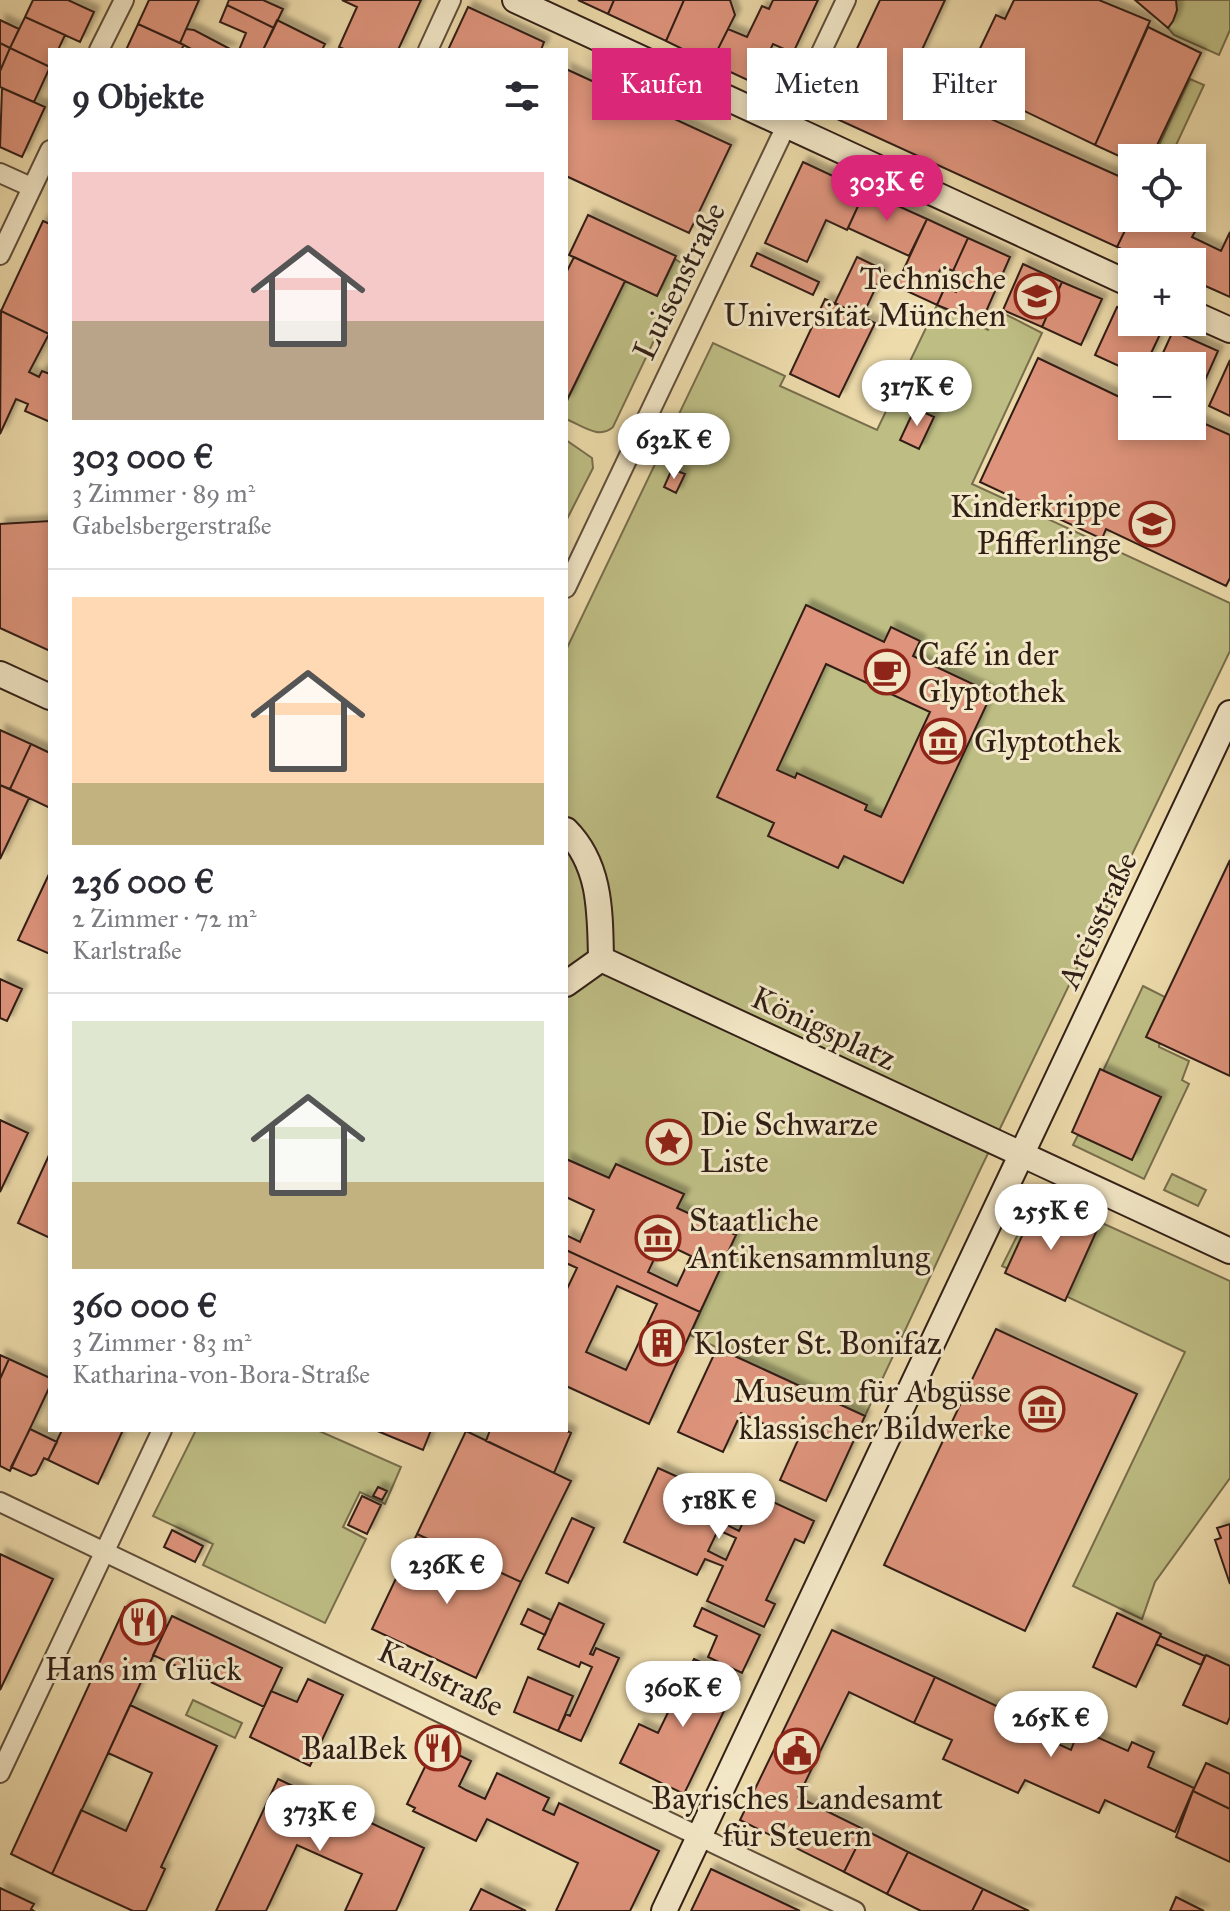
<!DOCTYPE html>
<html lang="de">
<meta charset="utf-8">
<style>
:root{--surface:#fff;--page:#f2f2f3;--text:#2b2b33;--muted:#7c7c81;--line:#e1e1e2;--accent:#db2777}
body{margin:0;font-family:"IM FELL Great Primer",serif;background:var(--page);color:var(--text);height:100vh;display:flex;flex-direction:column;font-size:30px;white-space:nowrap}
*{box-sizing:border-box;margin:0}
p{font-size:26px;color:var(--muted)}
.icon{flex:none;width:44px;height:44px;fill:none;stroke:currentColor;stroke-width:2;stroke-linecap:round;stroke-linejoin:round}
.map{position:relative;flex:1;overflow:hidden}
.panel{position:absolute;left:48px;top:48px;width:520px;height:1384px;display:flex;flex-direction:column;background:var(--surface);border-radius:0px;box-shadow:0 4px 12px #0003}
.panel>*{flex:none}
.guide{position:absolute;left:592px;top:48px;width:518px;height:72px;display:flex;gap:16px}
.tools{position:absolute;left:1118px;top:144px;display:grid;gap:16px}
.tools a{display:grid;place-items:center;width:88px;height:88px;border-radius:0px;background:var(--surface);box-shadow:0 4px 12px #0003;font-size:40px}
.price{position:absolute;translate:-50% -68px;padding:0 18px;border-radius:28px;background:#fff;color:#222;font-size:26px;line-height:52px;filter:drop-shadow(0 2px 4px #0008)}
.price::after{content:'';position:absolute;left:50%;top:48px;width:24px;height:18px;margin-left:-12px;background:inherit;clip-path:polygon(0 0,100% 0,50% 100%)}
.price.current{background:var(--accent);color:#fff}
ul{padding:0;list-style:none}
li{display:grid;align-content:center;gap:16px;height:424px;padding:0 24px}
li+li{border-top:2px solid var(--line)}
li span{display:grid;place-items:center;height:248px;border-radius:0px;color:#555}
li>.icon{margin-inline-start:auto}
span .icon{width:144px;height:144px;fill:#fffc;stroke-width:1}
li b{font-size:34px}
h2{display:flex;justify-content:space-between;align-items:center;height:96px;padding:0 24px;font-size:34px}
.chip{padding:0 28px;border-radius:0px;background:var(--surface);box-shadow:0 4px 12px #0003;font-size:28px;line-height:72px}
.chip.current{background:var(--accent);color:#fff}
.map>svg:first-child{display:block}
.green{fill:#bebe84;stroke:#786e4d;stroke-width:2}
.building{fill:#de947c;stroke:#311f16;stroke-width:2;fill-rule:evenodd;filter:url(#shadow)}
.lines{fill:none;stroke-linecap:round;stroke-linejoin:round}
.street-casing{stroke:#604e3b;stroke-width:22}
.secondary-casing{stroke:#311f16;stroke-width:28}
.street{stroke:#f3e8c8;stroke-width:18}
.secondary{stroke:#f3e8c8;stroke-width:24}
.labels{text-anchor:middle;stroke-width:6;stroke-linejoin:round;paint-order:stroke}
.poi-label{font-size:32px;fill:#311f16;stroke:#f3e8c8;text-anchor:start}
.street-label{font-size:32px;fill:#311f16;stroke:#f3e8c8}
</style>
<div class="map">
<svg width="1230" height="1911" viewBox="0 0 1230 1911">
<defs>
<filter id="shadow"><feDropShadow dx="5.5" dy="-5.5" stdDeviation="2" flood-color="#0004"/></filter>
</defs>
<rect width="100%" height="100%" fill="#eddbab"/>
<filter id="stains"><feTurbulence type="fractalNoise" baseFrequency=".0025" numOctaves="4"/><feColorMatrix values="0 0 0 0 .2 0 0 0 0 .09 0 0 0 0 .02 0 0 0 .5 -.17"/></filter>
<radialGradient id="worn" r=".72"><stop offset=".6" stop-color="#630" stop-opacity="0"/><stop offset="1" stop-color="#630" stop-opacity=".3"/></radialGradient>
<!-- green -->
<path class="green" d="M1176,0H1230V30L1219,55L1174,35L1168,28L1176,11Z
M1190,79L1204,85L1170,158H1153Z
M675,259L686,266V273L613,427C599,440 581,425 566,419V403L625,281L657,296Z
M937,305L988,330L997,310L1042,333L972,484L1230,603V651L980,1170L865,1416L690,1335L735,1235L677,1208L683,1194L616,1164L609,1178L566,1159V650L713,343L785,376L780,386L877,430Z
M566,440L592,458L593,468L566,521Z
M1143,986L1165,997L1159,1047L1189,1061L1182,1080L1189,1084L1144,1179L1073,1145L1078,1135L1131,1159L1103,1071Z
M1172,1174L1206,1190L1198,1206L1164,1190Z
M1038,1194L1230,1281V1478L1155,1582L1142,1619L1073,1586L1185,1352L1002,1266Z
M196,1430H317L401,1467L385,1504L360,1492L343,1527L366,1539L325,1623L203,1565L213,1544L153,1516Z
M193,1700L242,1723L235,1738L186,1715Z"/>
<!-- building -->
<path class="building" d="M33,0H68L94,12L80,42L25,17Z
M149,0H199L180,43L138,24Z
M229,0H263L283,9L274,28L227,5Z
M342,0H421L398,50H346L339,47L357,7Z
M578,0H614L608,14Z
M614,0H684L666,41L608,14Z
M684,0H730L735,15L711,63L666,41Z
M773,0H818L793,53L773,44L754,83L711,63L728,29L747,37L762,6L769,9Z
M880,0H945L913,69L918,74L917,86L1132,182V216L1117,247L826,114Z
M1014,0H1099L1150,21L1095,145L964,82L996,15L1005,19Z
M1135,0H1176L1177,10L1173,21L1168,28Z
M227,5L274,28L263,50H239L246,33L220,22Z
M468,7L544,42L541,50H448Z
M25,17L65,35L58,50H50V67L10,48Z
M0,20L19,29L10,48L0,43Z
M277,20L325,44L322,50H263Z
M138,24L184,45L181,50H126Z
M1148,27L1201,53L1151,158H1132V162L1095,145Z
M186,29L194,30L232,50H193L180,43Z
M0,43L10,48L1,69L0,68Z
M10,48L50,67L34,102L0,87V71Z
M566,69L731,145L689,233L566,176Z
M2,88L45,107L22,157L0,147Z
M803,162L865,191L847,230L826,220L807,262L765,243Z
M865,191L927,219L909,256L848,228Z
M588,215L676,256L657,296L569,255Z
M1132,216L1154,218L1170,225L1175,218L1197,228L1192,237L1221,251L1230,232V297L1192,280V262H1151L1117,247Z
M927,219L968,238L953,271L942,266L934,282L945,287L937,305L896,286Z
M43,221L50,224L49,334L1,311Z
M968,238L1010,257L981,323L937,305L945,287L956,292L963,275L953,271Z
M757,253L819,282L813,295L751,266Z
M574,257L625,281L566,402V273Z
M857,257L884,270L862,317L835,303Z
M1023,264L1062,282L1042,327L1003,310Z
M1062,282L1102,299L1081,345L1042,327Z
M825,299L875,323L839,397L790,374Z
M1117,307L1132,314V322H1149L1163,328L1145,366H1132V372L1095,355Z
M1,311L49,334L29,372L39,377L42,371L50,374V422L25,411L28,404L16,399L0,434Z
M1173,331L1218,351L1194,405L1192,404V366H1157Z
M1038,358L1132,403V426H1192V418L1230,435V578L1226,586L1106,529L1102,539L980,482Z
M1230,360V416L1209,406Z
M915,408L934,417L919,449L900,440Z
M672,469L685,474L676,493L664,487Z
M50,521V651L0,628V524Z
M806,605L884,642L891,627L920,641L913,656L992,693L903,883L844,856L838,868L768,836L774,823L717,797ZM826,664L930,712L881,817L865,810L867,805L797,773L795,778L777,770Z
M0,730L31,744L10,789L0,785Z
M31,744L50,753V808L10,789Z
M0,785L29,798L0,859Z
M1230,860V1076L1146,1037Z
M50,872V954L18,940Z
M0,979L22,989L7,1021L0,1018Z
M1100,1069L1161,1097L1132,1160L1072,1132Z
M0,1120L28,1133L0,1192Z
M50,1153V1238L18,1223Z
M566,1159L609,1178L616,1164L684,1194L677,1208L736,1235L700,1312L566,1250V1235L580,1242L594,1210L566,1197ZM662,1242L691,1256L677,1286L648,1272Z
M1037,1203L1097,1230L1065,1301L1005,1273Z
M566,1250L700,1312L649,1424L566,1386V1291L577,1268L566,1263ZM617,1286L657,1304L626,1370L586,1352Z
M996,1329L1137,1394L1025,1631L884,1565Z
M717,1348L865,1416L826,1501L780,1480L798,1440L741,1413L723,1452L678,1432Z
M0,1355L9,1359L0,1379Z
M9,1359L50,1378V1386L10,1471L0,1466V1379Z
M30,1429L57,1442L48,1460L44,1458L36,1474L31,1476L11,1467Z
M62,1430H123L98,1484L48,1460Z
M375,1430H431L423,1450Z
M490,1430H565L571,1433L554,1473L486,1441Z
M466,1431L571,1481L521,1582L417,1534Z
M658,1468L731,1501L721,1522L739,1531L756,1494L814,1521L804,1543L795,1539L766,1600L775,1604L764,1627L707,1601L723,1566L705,1559L697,1575L624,1542ZM718,1530L736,1538L726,1560L708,1551Z
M378,1487L387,1491L382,1500L373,1496Z
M362,1496L381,1505L367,1534L348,1525Z
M572,1518L594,1528L568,1583L546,1573Z
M1230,1524V1584L1215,1540L1221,1538L1217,1528Z
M172,1530L203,1546L195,1562L164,1547Z
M417,1534L521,1582L476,1678L372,1629Z
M0,1554L53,1579L0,1690Z
M559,1603L604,1624L590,1654L593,1655L596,1648L619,1658L581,1741L558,1731L566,1714L570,1716L592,1667L581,1662L579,1667L538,1649Z
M125,1607L167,1626L52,1874L11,1854Z
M702,1608L760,1635L742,1673L708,1657L717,1636L694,1626Z
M528,1609L551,1620L545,1635L521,1624Z
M1117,1613L1161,1634L1136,1687L1093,1667Z
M172,1616L282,1668L264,1707L153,1655Z
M832,1630L935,1677L914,1723L849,1692L798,1797L865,1830L844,1872L740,1820Z
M1160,1636L1205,1656L1201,1665L1156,1644Z
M1206,1655L1230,1666V1717L1227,1724L1183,1705Z
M694,1659L739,1680L684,1794L620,1763L639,1724L658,1733Z
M528,1677L573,1696L558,1731L514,1712Z
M935,1677L1005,1710L1001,1718L1071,1750L1079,1729L1128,1751L1132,1742L1154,1752L1148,1767L1194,1788L1175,1832L1105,1800L1099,1813L1025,1780L1018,1793L943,1759L952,1740L914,1723Z
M308,1679L343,1695L310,1766L250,1737L271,1691L297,1702Z
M130,1705L217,1746L161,1867L165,1869L146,1911H133L52,1874L81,1810L126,1831L152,1773L108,1753Z
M436,1744L471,1761L459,1786L466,1790L485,1799L497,1773L549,1798L543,1810L554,1815L559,1803L659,1851L630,1911H556L578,1863L487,1819L476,1841L413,1811L415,1808L407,1804Z
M1206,1763L1230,1774V1809L1193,1791Z
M278,1779L424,1848L396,1911H345L362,1874L297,1845L266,1911H216Z
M1193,1791L1230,1809V1862L1176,1837Z
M865,1830L908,1852L887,1894L844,1872Z
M908,1852L983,1889L972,1911H921L887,1894Z
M711,1869L800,1911H691Z
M0,1888L34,1904L31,1909L34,1911H0Z
M481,1889L526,1911H470Z
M983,1889L1029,1911H972Z
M1176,1897L1204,1911H1170Z"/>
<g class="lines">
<!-- street casing -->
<g class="street-casing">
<path id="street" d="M99,50L124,0
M428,50L451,0
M0,173L31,187
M0,255L50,150
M566,588L846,0
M0,1502L855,1911
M0,1773L162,1430"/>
</g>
<!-- secondary casing -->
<g class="secondary-casing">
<path id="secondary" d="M515,0L1132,285
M1192,313L1230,330
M0,674L50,697
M566,830C601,865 600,912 601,959
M601,959L1230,1251
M566,984L601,959
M664,1911L1230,713"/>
</g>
<!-- street -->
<use href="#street" class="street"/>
<!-- secondary -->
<use href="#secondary" class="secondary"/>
</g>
<!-- icons -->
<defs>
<g id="university-ring" transform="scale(2.3)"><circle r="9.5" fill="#f3e8c8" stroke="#8f2418" stroke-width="1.5"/><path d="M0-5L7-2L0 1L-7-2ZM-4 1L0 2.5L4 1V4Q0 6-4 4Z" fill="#8f2418"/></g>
<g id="school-ring" transform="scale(2.3)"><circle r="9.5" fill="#f3e8c8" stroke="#8f2418" stroke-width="1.5"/><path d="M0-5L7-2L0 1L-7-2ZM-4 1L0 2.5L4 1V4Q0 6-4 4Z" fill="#8f2418"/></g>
<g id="cafe-ring" transform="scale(2.3)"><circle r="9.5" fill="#f3e8c8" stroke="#8f2418" stroke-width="1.5"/><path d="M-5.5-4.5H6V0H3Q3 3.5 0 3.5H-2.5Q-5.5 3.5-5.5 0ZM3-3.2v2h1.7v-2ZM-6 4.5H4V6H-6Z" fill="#8f2418"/></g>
<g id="museum-ring" transform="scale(2.3)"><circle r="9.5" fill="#f3e8c8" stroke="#8f2418" stroke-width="1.5"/><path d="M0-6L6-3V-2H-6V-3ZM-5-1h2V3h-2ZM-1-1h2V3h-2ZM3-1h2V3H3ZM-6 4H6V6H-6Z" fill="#8f2418"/></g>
<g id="sight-ring" transform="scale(2.3)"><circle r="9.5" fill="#f3e8c8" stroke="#8f2418" stroke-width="1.5"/><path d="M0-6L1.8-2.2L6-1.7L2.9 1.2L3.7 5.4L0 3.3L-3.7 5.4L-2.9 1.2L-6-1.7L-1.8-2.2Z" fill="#8f2418"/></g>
<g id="building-ring" transform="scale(2.3)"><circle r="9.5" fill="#f3e8c8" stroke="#8f2418" stroke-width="1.5"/><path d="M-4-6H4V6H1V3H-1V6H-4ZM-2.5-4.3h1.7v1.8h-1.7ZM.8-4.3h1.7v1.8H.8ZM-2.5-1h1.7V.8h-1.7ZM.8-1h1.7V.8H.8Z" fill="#8f2418"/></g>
<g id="restaurant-ring" transform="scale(2.3)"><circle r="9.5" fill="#f3e8c8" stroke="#8f2418" stroke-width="1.5"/><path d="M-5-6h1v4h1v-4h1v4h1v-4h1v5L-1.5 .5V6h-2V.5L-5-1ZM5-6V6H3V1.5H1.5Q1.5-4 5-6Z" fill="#8f2418"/></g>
<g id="civic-ring" transform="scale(2.3)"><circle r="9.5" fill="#f3e8c8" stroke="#8f2418" stroke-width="1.5"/><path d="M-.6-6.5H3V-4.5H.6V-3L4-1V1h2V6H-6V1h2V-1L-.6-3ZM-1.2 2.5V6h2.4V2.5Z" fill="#8f2418"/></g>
</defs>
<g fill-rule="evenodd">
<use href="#university-ring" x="1037" y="296"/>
<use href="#school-ring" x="1152" y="524"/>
<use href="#cafe-ring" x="887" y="672"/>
<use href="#museum-ring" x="943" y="741"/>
<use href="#sight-ring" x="669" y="1142"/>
<use href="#museum-ring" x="658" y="1238"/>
<use href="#building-ring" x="662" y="1343"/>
<use href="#museum-ring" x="1042" y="1409"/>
<use href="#restaurant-ring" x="143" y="1622"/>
<use href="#restaurant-ring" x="438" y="1748"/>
<use href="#civic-ring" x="797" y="1751"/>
</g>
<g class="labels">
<!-- poi labels -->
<g class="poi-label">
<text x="1006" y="289" text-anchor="end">Technische<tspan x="1006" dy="37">Universität München</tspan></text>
<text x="1121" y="517" text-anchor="end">Kinderkrippe<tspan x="1121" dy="37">Pfifferlinge</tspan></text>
<text x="918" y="665">Café in der<tspan x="918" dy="37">Glyptothek</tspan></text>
<text x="974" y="752">Glyptothek</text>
<text x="700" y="1135">Die Schwarze<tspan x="700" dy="37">Liste</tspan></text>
<text x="689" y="1231">Staatliche<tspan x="689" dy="37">Antikensammlung</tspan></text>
<text x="693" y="1354">Kloster St. Bonifaz</text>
<text x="1011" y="1402" text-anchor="end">Museum für Abgüsse<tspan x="1011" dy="37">klassischer Bildwerke</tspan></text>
<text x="143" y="1680" text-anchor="middle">Hans im Glück</text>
<text x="407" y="1759" text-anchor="end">BaalBek</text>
<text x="797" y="1809" text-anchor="middle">Bayrisches Landesamt<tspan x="797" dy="37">für Steuern</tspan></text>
</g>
<!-- street labels -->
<g class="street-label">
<text transform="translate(679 281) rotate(-64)" y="11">Luisenstraße</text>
<text transform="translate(1097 920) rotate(-65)" y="11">Arcisstraße</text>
<text transform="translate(824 1028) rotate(25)" y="11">Königsplatz</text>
<text transform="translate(441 1678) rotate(26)" y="11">Karlstraße</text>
</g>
</g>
<rect width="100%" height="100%" filter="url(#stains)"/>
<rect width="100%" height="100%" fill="url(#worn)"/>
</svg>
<div class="tools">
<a><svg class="icon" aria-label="locate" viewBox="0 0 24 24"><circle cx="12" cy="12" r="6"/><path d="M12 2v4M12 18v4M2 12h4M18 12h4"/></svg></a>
<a>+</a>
<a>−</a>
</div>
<b class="price current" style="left:887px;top:223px">303K €</b>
<b class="price" style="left:917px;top:428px">317K €</b>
<b class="price" style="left:674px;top:481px">632K €</b>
<b class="price" style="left:1051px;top:1252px">255K €</b>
<b class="price" style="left:719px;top:1541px">518K €</b>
<b class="price" style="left:447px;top:1606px">236K €</b>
<b class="price" style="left:683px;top:1729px">360K €</b>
<b class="price" style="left:1051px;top:1759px">265K €</b>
<b class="price" style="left:320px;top:1853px">373K €</b>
<div class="guide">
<a class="chip current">Kaufen</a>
<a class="chip">Mieten</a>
<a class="chip">Filter</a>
</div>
<section class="panel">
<h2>9 Objekte<svg class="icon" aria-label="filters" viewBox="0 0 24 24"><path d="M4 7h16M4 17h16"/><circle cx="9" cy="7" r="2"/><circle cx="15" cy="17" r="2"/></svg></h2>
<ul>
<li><span style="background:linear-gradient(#f6c9c9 60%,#b9a48a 0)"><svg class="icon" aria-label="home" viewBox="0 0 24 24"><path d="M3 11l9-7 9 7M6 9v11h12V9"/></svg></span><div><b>303 000 €</b><p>3 Zimmer · 89 m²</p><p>Gabelsbergerstraße</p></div></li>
<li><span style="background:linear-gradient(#ffd9b3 75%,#c2b280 0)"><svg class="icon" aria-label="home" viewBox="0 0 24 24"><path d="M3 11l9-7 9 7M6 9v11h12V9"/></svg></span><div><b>236 000 €</b><p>2 Zimmer · 72 m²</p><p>Karlstraße</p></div></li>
<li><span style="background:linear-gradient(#dfe7d0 65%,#c2b280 0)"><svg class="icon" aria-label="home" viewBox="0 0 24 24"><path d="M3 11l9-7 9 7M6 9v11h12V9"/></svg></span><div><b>360 000 €</b><p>3 Zimmer · 83 m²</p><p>Katharina-von-Bora-Straße</p></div></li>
</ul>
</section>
</div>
